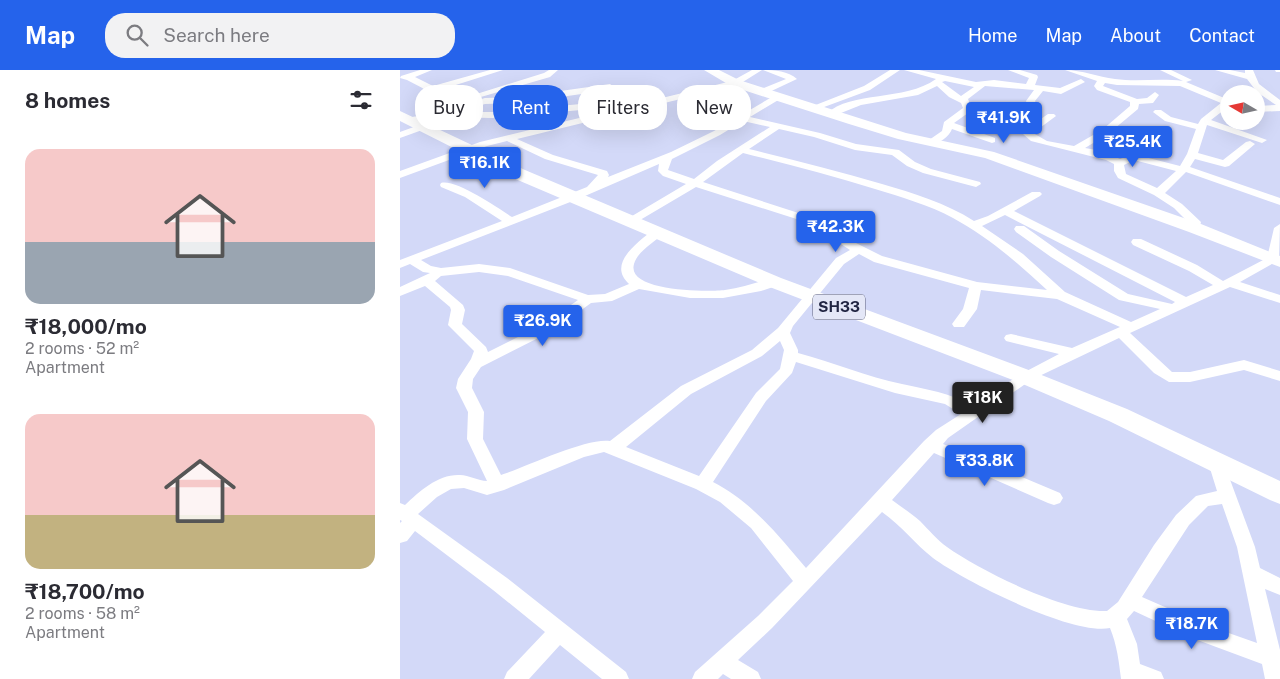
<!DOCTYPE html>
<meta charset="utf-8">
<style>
:root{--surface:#fff;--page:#f2f2f3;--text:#2b2b33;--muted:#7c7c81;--accent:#2563eb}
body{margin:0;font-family:"Public Sans",sans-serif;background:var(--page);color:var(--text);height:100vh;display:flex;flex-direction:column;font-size:19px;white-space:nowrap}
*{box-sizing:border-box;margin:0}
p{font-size:16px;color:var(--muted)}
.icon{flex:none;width:28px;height:28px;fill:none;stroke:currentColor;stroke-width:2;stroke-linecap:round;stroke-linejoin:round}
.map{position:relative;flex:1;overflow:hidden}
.details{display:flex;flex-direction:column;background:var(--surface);width:400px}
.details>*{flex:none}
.guide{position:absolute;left:15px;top:15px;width:475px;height:45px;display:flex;gap:10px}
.needle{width:32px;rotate:279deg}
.buttons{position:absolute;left:820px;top:15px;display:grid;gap:10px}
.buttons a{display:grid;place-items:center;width:45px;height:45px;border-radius:50%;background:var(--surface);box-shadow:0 5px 20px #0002;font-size:25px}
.price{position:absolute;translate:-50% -42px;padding:0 11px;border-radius:5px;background:var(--accent);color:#fff;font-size:16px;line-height:32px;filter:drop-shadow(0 1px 2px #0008)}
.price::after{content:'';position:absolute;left:50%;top:30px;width:15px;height:11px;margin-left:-8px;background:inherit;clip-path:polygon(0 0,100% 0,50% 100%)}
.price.on{background:#222;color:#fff}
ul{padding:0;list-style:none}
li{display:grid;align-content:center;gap:10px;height:265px;padding:0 25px}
li span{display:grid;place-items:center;height:155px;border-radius:15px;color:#555}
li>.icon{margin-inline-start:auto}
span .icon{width:90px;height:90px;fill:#fffc;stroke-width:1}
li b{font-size:21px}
h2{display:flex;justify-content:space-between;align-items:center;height:60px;padding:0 25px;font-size:21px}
.chip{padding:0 18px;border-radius:20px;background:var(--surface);box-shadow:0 5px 20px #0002;font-size:18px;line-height:45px}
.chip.on{background:var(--accent);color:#fff}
header{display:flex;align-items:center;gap:30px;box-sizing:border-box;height:70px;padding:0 25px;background:var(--accent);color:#fff}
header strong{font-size:24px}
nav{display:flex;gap:28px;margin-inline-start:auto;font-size:18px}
.search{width:350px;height:45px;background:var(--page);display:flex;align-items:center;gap:12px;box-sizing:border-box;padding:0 18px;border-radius:20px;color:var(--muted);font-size:19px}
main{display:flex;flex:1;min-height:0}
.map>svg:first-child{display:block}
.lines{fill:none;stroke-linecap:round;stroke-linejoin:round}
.street{fill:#fff;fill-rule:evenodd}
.secondary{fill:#fff;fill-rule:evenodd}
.primary{fill:#fff;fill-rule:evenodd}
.labels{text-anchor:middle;stroke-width:4;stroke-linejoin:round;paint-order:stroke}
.shield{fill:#e4e7f7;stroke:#5c5f78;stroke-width:1}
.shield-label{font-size:15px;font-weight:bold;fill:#212542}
</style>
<header>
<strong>Map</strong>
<div class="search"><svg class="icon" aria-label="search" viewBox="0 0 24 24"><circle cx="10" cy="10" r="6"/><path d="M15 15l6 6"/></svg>Search here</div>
<nav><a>Home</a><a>Map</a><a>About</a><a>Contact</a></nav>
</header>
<main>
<section class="details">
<h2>8 homes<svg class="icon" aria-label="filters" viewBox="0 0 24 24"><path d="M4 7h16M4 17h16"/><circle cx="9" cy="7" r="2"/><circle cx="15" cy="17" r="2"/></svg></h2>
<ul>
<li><span style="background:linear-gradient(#f6c9c9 60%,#9aa5b1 0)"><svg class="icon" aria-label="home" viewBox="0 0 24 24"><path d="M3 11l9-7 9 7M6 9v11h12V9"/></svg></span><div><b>₹18,000/mo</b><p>2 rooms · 52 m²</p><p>Apartment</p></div></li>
<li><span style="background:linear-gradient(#f6c9c9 65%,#c2b280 0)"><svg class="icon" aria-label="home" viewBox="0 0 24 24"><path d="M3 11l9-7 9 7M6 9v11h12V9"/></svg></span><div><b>₹18,700/mo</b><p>2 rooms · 58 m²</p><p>Apartment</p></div></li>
</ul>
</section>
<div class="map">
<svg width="880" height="609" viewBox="0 0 880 609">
<rect width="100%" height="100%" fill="#d3d9f8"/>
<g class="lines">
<!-- street -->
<path class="street" d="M20,0H32L15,7L33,16L90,0H103L40,20L65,34L85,28L118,27L210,14L214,17L210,20L118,33L85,34L71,38V42H93L213,31L218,34L213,37L93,48L44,47L9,53L6,52V48L48,41L49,38L57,36L7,10L0,8L1,6Z
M149,0H158L150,7L74,29L70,26L144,3Z
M352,0H362L338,15L117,69L153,85L207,101L209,105L208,107L271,82L314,61L377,24L381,27L380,29L350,47L420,63L456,74L499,80L515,92L531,99L580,112L581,114L576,117L523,103L507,96L492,85L455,80L414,67L379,59L349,79C394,90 438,101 482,114C513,123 546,133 574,151L588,146L632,122H640L642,124L640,126L614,141L786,227L813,215L789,201L733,175L731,172L733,169H741L797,195L823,211L867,188L874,158L880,154L879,190L840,212L880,225V233L830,217L730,263L772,302H790L844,290L880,301V311L844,300L790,312H769L754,303L719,268L631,310L548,368L543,374L660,423L663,428L660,433L654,435L648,433L534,383L492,430C501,437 511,443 520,451C529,460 537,470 547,477C581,501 665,543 707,541L718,532L754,475L776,445L796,426L817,421L808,392L810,388L816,386L822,388L855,477L860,498L880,508V525L865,519L880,580V609H865L862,594L792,568L734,541L727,549L737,574L740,594L761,602L764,609H721C719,592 717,575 710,558C673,566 564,511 533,488C515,474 502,456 482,442L372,558L338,590L358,602L361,609H331L323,604L318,609H292L295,602L358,546L393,511L351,458L320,432L296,419L204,382L184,387L104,420L87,425L64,418L51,419L37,427L18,444L107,508L226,602L229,609H202L160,575L129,609H104L107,602L145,562L93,520L15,461L7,471L0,473V453L2,451L0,450V433L5,435C20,421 38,404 60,405C69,405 78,411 87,411L67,369L68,342L56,318L58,309L71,289L74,281L48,255L51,240L50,237L25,216L0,226V217L30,203L23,202L10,194L0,198V190L102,151L65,127L41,117L40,115L41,113C56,109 98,138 112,147L187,117L198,105L145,89L107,71L87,76L0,108V101L80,72L332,11ZM343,51L370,57L317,91L294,109L268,100L272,89L320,65ZM343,83C387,94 431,105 475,119C501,127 529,135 553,148C588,167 618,193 647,220L577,212L482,186L452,171L417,149L303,112ZM259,94L258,101L263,106L286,114L227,149L225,151L227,153H235L296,117L409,153L450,180L436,188L378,258L352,280L281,316L210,371C188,367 125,397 101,405L83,369L84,342L72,318L73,309L81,297L154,260L191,233L212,231L239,219L290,228H323L361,221L379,215L380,212L374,208C357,212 342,218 325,220C308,222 226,222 234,194C238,180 255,173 263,163L257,159L253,160C237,173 207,194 229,214L205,224L188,225L110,198L79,194L41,198L31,196L21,190L178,129ZM605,145L775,232L772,234L728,224L659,181L624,156H616L614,159L616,162L651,187L719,230L760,239L731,252L665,222L623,184L582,156ZM459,184L474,192L569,218L563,239L552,254L554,257H564L577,239L581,220L657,229L720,257L672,278L611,264L606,265L604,268L606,271L659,284L621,304L572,336C549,322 528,320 502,314C467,307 433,292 398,283V280L390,263L393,256L444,194ZM79,202L108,206L178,230L144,254L88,282L86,277L62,254L65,240L63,235L35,211L41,206ZM380,271L384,280L380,299L356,323L299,406L226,377L291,324L362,286ZM396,292L495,323L545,334L561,344L536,360L524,371L406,498C377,464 353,433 313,412L366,331L392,303ZM822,434L837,477L857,573L806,555L742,527L789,455L808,436Z
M363,0C375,0 388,1 397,9L365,24H359V20L386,9Z
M490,0H500L470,20L416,40H410L408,38L464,16Z
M504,0H519L576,12L594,10L626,14L629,8L608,0H620L637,5L638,7L635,15L660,18L681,9L685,12L661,24L643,21L635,31L639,39L627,54L624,55L619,52L629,39L626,31L634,20L585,16L568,29L572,39L607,47V51L568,43L554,53L595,68V72L592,73L552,59C549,67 537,76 529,74V70L542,61L544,52L563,38L561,33L549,27L537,16L518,25L461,35L431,47L426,44C452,20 504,32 536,9ZM545,11L574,17L561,26L542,12Z
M665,0C682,0 698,7 715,9C737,12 760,8 783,11L760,0H771L792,10L786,12L829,30V36L811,50L867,70L862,73L807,55L798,83L823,90L846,72L850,71L855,74L829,96L825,97L795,89L790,97L880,128V135L786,102L765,123L782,134L801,152L799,160H791L789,153L774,138L754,125L718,108L714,101V94L706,90L631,71L623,64L625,60L648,44H654L656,46L633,63L647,71L674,76L702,60L730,36V32L697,20L694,16L697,11ZM705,13L717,15L780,16L821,33L801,49L798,54L771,47L761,40H755L753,42L765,51L796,59L787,84L780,96L733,84L720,89L702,81L685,78L708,64L738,39L739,34L753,33L759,25L755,22L747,28L737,29L703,16ZM734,90L776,101L757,118L726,104L724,95Z
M815,0H830L845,3V0H853L859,14L880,30V41L856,42V36L876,35L857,22L847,9Z
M875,0H880V2H876Z
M22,54L27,57L25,59L0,68V62Z"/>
<!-- secondary -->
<path class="secondary" d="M304,0H319L339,10L506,63L594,82L801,154L880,186V197L789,162L585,88L498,69L449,54L331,16Z"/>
<!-- primary -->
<path class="primary" d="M0,41L125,100L381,208L634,302L727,339L880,411V434L870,430L709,351L618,312L367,216L113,108L0,51Z"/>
</g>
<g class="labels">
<!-- shield labels -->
<rect class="shield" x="413" y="224.5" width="52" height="25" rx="4"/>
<g class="shield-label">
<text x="439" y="242">SH33</text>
</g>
</g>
</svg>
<div class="buttons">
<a><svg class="needle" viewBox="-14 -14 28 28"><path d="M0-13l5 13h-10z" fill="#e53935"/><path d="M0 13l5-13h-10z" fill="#7c7c81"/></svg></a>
</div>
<b class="price" style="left:604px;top:74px">₹41.9K</b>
<b class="price" style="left:733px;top:98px">₹25.4K</b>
<b class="price" style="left:85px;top:119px">₹16.1K</b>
<b class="price" style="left:436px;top:183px">₹42.3K</b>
<b class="price" style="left:143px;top:277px">₹26.9K</b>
<b class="price on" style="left:583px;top:354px">₹18K</b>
<b class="price" style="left:585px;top:417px">₹33.8K</b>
<b class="price" style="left:792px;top:580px">₹18.7K</b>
<div class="guide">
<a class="chip">Buy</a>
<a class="chip on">Rent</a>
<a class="chip">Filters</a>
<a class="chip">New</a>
</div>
</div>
</main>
